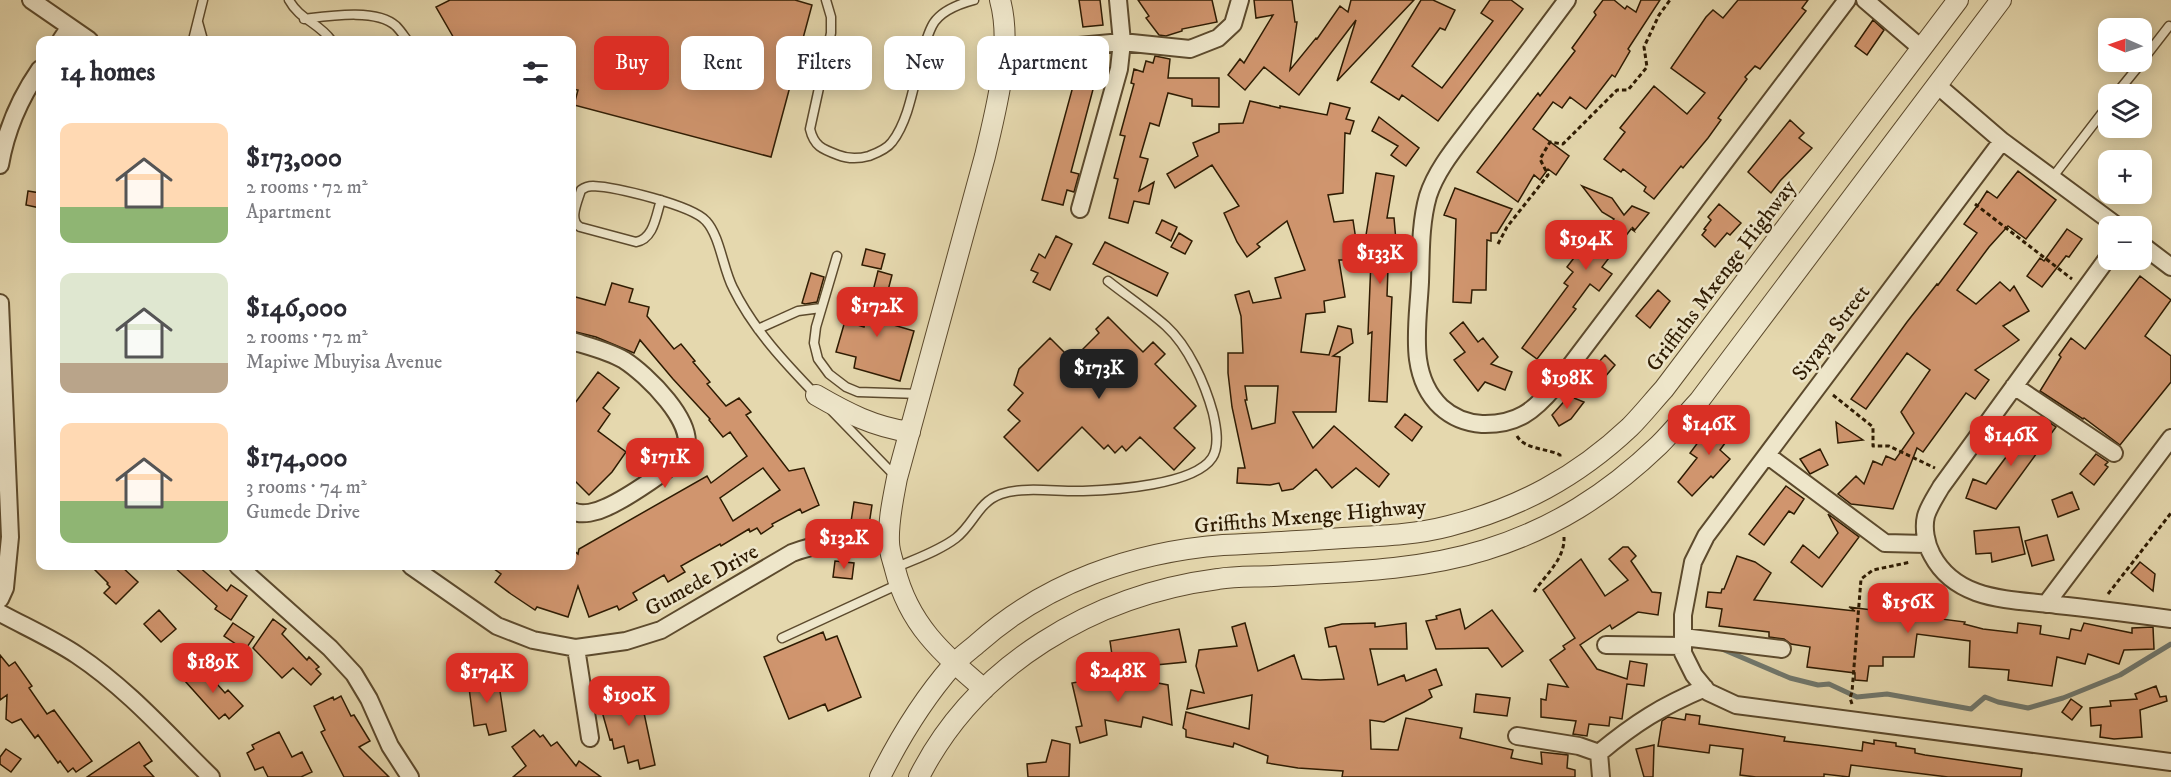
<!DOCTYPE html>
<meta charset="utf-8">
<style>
:root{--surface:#fff;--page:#f2f2f3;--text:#2b2b33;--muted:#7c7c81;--accent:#d93025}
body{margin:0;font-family:"IM FELL DW Pica",serif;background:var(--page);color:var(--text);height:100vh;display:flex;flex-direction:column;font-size:22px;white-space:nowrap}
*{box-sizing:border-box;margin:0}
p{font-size:20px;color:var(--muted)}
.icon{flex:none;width:33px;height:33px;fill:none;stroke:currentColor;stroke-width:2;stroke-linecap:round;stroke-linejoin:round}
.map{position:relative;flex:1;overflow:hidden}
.details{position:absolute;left:36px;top:36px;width:540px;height:534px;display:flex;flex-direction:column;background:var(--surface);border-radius:12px;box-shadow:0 3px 15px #0003}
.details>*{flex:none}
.guide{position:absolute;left:594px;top:36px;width:570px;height:54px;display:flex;gap:12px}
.needle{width:39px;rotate:272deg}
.tools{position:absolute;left:2098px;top:18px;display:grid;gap:12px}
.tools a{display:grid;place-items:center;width:54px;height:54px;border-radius:12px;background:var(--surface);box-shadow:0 3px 15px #0003;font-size:30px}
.price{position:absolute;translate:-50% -51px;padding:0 14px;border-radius:12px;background:var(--accent);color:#fff;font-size:20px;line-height:39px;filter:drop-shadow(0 2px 3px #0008)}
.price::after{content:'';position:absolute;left:50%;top:36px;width:18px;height:14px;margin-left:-9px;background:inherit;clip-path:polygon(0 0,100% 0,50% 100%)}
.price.on{background:#222;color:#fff}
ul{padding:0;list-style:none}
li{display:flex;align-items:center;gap:18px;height:150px;padding:0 24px}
li span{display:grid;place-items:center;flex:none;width:168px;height:120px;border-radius:12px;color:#555}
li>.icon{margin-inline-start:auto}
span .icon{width:72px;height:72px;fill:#fffc;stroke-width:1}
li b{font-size:26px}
h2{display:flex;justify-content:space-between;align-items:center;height:72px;padding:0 24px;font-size:26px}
.chip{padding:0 21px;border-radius:12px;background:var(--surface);box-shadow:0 3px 15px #0003;font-size:21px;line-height:54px}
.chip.on{background:var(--accent);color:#fff}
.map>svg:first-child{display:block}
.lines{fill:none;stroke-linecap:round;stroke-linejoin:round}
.stream{stroke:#70786e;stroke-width:5}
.building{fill:#d0956e;stroke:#2e1b02;stroke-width:1.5;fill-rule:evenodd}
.service-casing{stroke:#5c4a2d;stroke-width:11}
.minor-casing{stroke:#5c4a2d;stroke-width:20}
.tertiary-casing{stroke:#5c4a2d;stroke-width:22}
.path{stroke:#2e1b02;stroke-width:3;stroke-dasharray:4.5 3;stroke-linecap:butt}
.service{stroke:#eee6ca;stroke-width:8}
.minor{stroke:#eee6ca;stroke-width:16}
.tertiary{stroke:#eee6ca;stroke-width:20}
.labels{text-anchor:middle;stroke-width:5;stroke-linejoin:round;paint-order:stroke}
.street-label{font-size:22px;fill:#2e1b02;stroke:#eee6ca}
</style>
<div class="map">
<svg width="2171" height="777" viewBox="0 0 2171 777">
<rect width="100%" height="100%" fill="#e5d8ae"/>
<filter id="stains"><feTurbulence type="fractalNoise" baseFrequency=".00333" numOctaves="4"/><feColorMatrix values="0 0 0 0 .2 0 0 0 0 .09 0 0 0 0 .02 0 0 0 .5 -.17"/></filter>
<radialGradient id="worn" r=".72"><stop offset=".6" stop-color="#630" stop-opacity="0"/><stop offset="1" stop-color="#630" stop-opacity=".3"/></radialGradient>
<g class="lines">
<!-- stream -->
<path class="stream" d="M1722,649L1790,678L1818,685L1829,684L1857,697L1887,694L1971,709L1985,697L1998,702L2028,708L2063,698L2120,675L2171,644"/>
</g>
<!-- building -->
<path class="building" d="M450,0H795L812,5L771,157L574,105L578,90L572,89V40H455L436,7Z
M1079,0H1100L1103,25L1083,27Z
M1138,0H1212L1217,22L1182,29V31L1166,36L1159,35L1146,18L1149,16Z
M1254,0H1292L1295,22H1297L1290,70L1316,38L1317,39L1340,6L1348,12L1351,0H1414L1337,81L1356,20L1299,95L1264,67L1245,90L1228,75L1240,59L1244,63L1273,15L1256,18Z
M1421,0H1433L1455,10L1445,30L1440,28L1412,66L1442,88L1493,21L1481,13L1490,0H1511L1523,9L1438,121L1402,95L1399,100L1371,82Z
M1603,0H1614L1625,9L1627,6L1636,12L1641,0H1660L1628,49L1630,51L1615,77L1612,75L1586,109L1570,97L1562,108L1553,102L1533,129L1569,156L1556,175L1548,169L1540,180L1534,175L1518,202L1477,172L1538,93L1540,96L1575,51L1572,48L1596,15L1594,12Z
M1738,0H1808L1802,8L1806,11L1760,69L1755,66L1745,77L1747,79L1718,118L1721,120L1708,138L1683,168L1681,166L1654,199L1644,191L1646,187L1623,169L1621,172L1604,159L1625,132L1620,128L1654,86L1687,114L1705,93L1671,68L1706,17L1713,10L1723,18Z
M1873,20L1884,30L1867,55L1855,46Z
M1155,56L1170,59L1168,78H1219V107L1192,106V99L1168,93L1159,126L1150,123L1140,157L1148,159L1139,191L1154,182L1149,204L1134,201L1128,223L1109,218L1118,179L1114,178L1125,136L1120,135L1134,84L1131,83L1134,69L1143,72L1146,61L1153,63Z
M1098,57L1099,67L1071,172L1079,174L1074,192L1067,190L1063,205L1042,200L1075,79L1074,59Z
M1250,101L1280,108V106L1327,115L1330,103L1350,108L1346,119L1354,121L1350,134L1345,133L1343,193L1328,195L1334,222L1353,220L1359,260H1339L1345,297L1324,301L1325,312L1306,314L1301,352L1329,355L1338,326L1351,329L1353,343L1333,356L1340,357L1336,412H1293L1313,448L1334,426L1389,474L1379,487L1356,468L1332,488L1316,469L1293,489L1282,491L1279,483L1270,485L1237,483L1238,468H1245L1232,407L1228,373V353H1243L1241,316L1235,295L1249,291L1253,303L1281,298L1275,278L1305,270L1287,221L1257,244L1260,247L1247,257L1237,242L1224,213L1239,206L1212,165L1175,188L1167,174L1198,156L1193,143L1219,132V124L1243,123ZM1245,386H1278L1275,423L1252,429L1245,400H1247Z
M1379,117L1419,148L1406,166L1391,155L1398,146L1372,131Z
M1790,120L1804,133L1799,138L1812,148L1780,181L1771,193L1748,172Z
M2018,171L2056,200L2026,239L2008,226L1989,247L1957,290L1976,304L2000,282L2010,291L2014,286L2029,311L2003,326L2019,340L1975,370L1989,380L1975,399L1966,393L1923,452L1917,448L1893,509L1851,504L1838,494L1856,476L1864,484L1873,461L1882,465L1886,456L1895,460L1914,433L1901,412L1930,370L1907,353L1866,409L1851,399L1907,322L1937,284L1938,285L1977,233L1964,224L1980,202L1987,191L1997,198Z
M1376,173L1394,176L1387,218H1394L1396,241H1389L1387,296L1392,297L1387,402L1369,401L1372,332L1368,334L1371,260H1362Z
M1582,186L1612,198L1624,215L1632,206L1649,213L1635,230L1632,227L1634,231L1631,229L1602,267L1612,274L1599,291L1590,284L1573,307L1576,309L1537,359L1522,348L1568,286L1564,283L1573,272L1567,267L1580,250L1587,255L1614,219L1602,212Z
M1455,188L1512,209L1497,233H1491V241L1487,240L1486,290H1472L1471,303L1453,302L1456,219L1444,215Z
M28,191L40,193V208L26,205Z
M1719,204L1741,223L1730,235L1727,233L1715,247L1702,235L1706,230L1704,229L1711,220L1708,217Z
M1162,220L1177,227L1171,241L1156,233Z
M2067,229L2082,239L2069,257L2066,256L2042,287L2027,276L2040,258L2044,261Z
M1179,233L1192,241L1185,254L1171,247Z
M1056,236L1072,244L1050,290L1033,282L1038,273L1031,270L1039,254L1045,258Z
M1105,242L1168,273L1157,296L1093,264Z
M866,249L885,254L881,269L862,265Z
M878,271L892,275L880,321L914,331L900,381L854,368L856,357L836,352L845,321L864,327Z
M811,273L824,277L817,302L805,304L802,303Z
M2140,276L2171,300L2145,336L2171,356V382L2120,445L2084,418L2083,419L2040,391L2061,357L2059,355L2071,338L2085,349Z
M612,283L633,289L629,302L649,307L647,316L674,349L681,344L695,361L693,362L710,382L707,384L726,406L739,398L751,412L746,415L789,471L804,468L819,505L802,513L800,509L772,524L773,526L761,534L757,528L750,532L749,529L721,546L720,544L681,566L685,572L668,582L664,575L633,593L637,600L619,610L617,606L589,617L578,586L568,617L537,607L535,610L511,594L495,582L501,574L490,566H572V549L578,554L579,549L707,476L711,483L747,456L730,432L723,437L709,420L710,419L673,379L640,340L634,353L596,337L572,331V296L605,305ZM763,468L780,490L733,521L720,498Z
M1658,290L1670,301L1650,328L1636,316Z
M1108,317L1143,352L1153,342L1165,354L1155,364L1196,406L1174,428L1195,448L1174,470L1140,437L1126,451L1122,446L1115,453L1108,445L1104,449L1082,427L1038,471L1004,437L1020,421L1008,410L1023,393L1014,385L1019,369L1050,338L1072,360L1099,333L1096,329Z
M1463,322L1478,342L1483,338L1498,357L1491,364L1512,372L1505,390L1485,382L1478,391L1454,360L1465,352L1450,333Z
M1605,355L1615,365L1588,397L1576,388Z
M598,372L619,388L603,408L610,414L598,431L626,452L612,472L589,495L572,478V407Z
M1569,396L1584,402L1571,419L1559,426L1552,415Z
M1405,414L1422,427L1412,441L1395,427Z
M1726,414L1739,424L1720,450L1730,459L1713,478L1711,476L1692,496L1678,482L1697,458L1690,453L1705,433L1710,437Z
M2041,417L2056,427L1996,509L1966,498L1973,479L1986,484L2018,441L2021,444Z
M1836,422L1863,440L1838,443Z
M1820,449L1828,465L1810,474L1800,459Z
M2096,454L2108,462L2105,465L2108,467L2094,485L2080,474Z
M1786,486L1804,499L1794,514L1789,511L1764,545L1749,534Z
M2072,492L2079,509L2058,517L2052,500Z
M854,502L872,505L869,525L851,522Z
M1828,514L1859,537L1822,587L1791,562L1803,545L1819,558L1838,533Z
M2019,527L2025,554L1992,562L1991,553L1976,554L1974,531Z
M2047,535L2054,560L2032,566L2025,541Z
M1623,547H1628L1636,556L1631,561L1652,592L1661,593L1658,615L1638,612L1612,629L1610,625L1580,645L1597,669L1627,679L1630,661L1647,664L1644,686L1627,684L1622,719L1610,717L1609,726L1589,724L1587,736L1573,734L1576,721L1541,717V699L1546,700L1548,684L1568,687L1550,660L1565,649L1563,646L1575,638L1543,590L1581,559L1605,596L1628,580L1609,559Z
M1737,556L1755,562L1771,573L1754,600L1855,611L1849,607L1965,622L1964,624L1983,629L2017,633L2018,623L2041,626L2040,634L2069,639L2071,629L2081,631L2084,623L2132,633V628L2153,627L2154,649L2124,650L2119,664L2088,654L2085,664L2057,657L2052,686L2008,680L2009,670L1969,667L1970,641L1917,634L1914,657H1883V666H1869L1867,681L1855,680V673L1807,667L1810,647L1791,644L1784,639L1769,637V632L1719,626L1722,609L1706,607L1708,592L1721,593L1722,589H1724Z
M835,561L854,563L852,579L833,577Z
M2140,562L2155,574L2153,591L2131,573Z
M91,566H121L138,582L116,604L104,593L110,587L107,584L108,583Z
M173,566H198L227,591L231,585L247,596L231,620L215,609L217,606Z
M1460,609L1465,629L1492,610L1523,651L1502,667L1488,648L1436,649L1426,621L1437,619L1436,616Z
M159,610L176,629L161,642L144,624Z
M273,619L286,629L282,634L307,660L309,657L319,667L316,669L321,674L311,685L293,668L282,678L253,648Z
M233,623L254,637L245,650L224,636Z
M1245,623L1258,671L1294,655L1302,679L1320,680L1344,679L1336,646L1329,647L1325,628L1342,624L1375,623V627L1406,623L1407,649H1370L1378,685L1404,675L1406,681L1436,669L1442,685L1429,690L1432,697L1424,702L1384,722L1370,720L1371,749L1398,750L1406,718L1462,728L1460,738L1513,750L1511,758L1542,764L1541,752L1568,755L1567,768L1575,770V777H1342L1343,771L1298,768L1267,763L1268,756L1234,743L1233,747L1186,737V730L1183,728L1186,712L1249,729L1252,695L1187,709L1191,690L1204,693L1196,666L1199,650L1237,646L1232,627Z
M1179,629L1186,662L1114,669L1110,641Z
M823,632L826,640L837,636L861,697L828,711L825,704L789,719L764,657Z
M0,655L9,666L15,662L32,686L29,688L47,714L54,710L92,761L76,772L73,768L68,772L60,761L58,763L38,735L35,738L21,719L12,723L6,719L7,695L0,700Z
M201,666L225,693L228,690L243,706L229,719L225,714L219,719L185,681Z
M1086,669L1168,685L1172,725L1143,717L1141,727L1105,720L1107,735L1080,743L1076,727L1082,726L1072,683L1083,681Z
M486,677V680L498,678L506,731L489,735L486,724L474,726L468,680Z
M2156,686L2160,697L2166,696L2167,701L2140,710L2142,737L2114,739L2100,737L2101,725L2091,726L2090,708L2111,706L2110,701L2137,699L2135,694Z
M626,690L627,694L631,692L632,696L640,694L655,765L640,769L638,760L628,763L624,746L614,749L612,739L610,740L601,708L609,706L607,698L613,696L612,693Z
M1476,694L1510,698L1507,716L1474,712Z
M341,696L351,716L354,715L370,741L359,747L389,777H344L321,732L325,730L314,706L333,697L334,700Z
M2071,699L2082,707L2072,720L2062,712Z
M1686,714L1700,716L1699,724L1785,737L1784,741L1825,746L1862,751L1863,742L1874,744V740L1896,743V746L1915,749V753L1925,755L2022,769L2021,777H1948L1851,765L1849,777L1824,774V777H1756L1740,775L1743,749L1710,745L1709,753L1658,746L1662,721L1668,717L1685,720Z
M534,730L540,737L543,735L551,746L557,742L576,766L579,761L601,777H513L526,766L512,747Z
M279,732L292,757L302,752L312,772L301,777H268L263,767L255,770L247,753L254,749L252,745Z
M1052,740L1070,744L1069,777H1028L1027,764L1046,762Z
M139,742L152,761L144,766L154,777H87Z
M1654,745L1653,777H1644L1636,749Z
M6,749L21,759L11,772L0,764V757Z"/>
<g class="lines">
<!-- service casing -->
<g class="service-casing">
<path id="service" d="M289,0C299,19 319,23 331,40
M826,0L831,17V33L810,129C814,146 822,149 838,155C848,159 858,159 869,156C877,153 887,149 892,142C915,112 915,60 932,26C939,12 959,4 974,0
M304,19C328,16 377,8 396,26C400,30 404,36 407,40
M198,22L203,40
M193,40L203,0
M2142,61L2169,26
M2116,94L2142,62
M2052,178L2109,104
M661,200C656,215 654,239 636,242L580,227C568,220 578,201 581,190C585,187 588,186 593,186C615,187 692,205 706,221C720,236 723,269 733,288C753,329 785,363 817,396
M837,256L816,327L814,343L818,359L829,374L846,387L858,392L920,394
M758,329L798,311L821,308
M832,411L896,477
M895,568C915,559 939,551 956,538C974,524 978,502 1001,494C1026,486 1057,492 1083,491C1114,490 1194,485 1212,458C1220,446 1216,426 1213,413C1205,384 1189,347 1166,326C1148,310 1127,296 1108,281
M782,638L899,584"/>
</g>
<!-- minor casing -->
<g class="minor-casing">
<path id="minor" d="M31,0L89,40
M1567,0C1538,39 1509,78 1479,116C1461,141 1437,167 1428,196C1420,224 1421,254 1420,282C1418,325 1407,375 1441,407C1452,417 1467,423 1482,424C1517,425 1534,411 1555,386L1847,0
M1865,0L1921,48
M61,40L69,28
M1004,53L1122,42L1190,49L1218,38L1233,24L1240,0
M1937,85L2002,141
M0,165C6,130 20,98 40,69
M1080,209L1119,69L1122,42L1118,0
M2117,226L2002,141L1706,536L1693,562L1683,615V653L1694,675L1708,692L1736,705L2171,762
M2142,245L2171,267
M2109,256L1941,487C1936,496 1929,506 1926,516C1923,528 1926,544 1932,555C1957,602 2011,599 2057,605C2095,609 2133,614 2171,619
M0,303L10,537L5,588L0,599
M572,341C588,346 609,351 624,360C646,374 697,423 685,451C679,465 623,500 607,507C597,512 582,516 572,511
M2014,386L2114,453
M1767,455L1885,543L1926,544
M238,566L330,648L354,674L369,699L390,746L410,777
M411,566L497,626L533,640L576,648L626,641L661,630L792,553C824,540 855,544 889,544
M2046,604L2171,438
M0,613C26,627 53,639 77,655C128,689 168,735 211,777
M1683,637L1782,649
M1606,645L1683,646
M576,648L590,738
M1517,736L1579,746L1599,753
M1601,777L1599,753C1635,723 1662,706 1705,688"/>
</g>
<!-- tertiary casing -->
<g class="tertiary-casing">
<path id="tertiary" d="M816,395C847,413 874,427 910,432
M984,689C942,653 909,625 895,569C893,561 889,551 889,542C888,521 893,499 897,478L985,156C996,109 1013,47 1000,0
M880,777C900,737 924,698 953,665C960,657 970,650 978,643C1045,583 1133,552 1223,545C1263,543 1303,541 1343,538C1378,536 1415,535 1449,526C1519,508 1577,477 1630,427C1642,415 1653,401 1664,389L1958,0
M919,777C976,664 1095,595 1218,579C1236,576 1255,577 1273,576C1344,572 1417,571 1485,550C1553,529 1608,494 1659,445C1673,431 1686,415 1699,401L2001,0"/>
</g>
<!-- path -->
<path class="path" d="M1975,204L2072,279
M1498,244L1507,227L1548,175L1540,159L1550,142L1563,144L1617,90H1628L1647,67L1644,47L1659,15L1670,0
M1833,395L1873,427V446H1889L1935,468
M1517,436C1525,450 1547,448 1560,455V459
M1534,592C1546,574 1565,559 1564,537
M2108,594L2171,513
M1852,704L1850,698L1852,692L1861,579L1873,570L1911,562"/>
<!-- service -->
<use href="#service" class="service"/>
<!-- minor -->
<use href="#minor" class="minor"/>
<!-- tertiary -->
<use href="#tertiary" class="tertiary"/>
</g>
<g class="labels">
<!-- street labels -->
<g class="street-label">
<text transform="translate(1720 275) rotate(-53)" y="8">Griffiths Mxenge Highway</text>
<text transform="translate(1830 332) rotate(-53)" y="8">Siyaya Street</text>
<text transform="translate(1310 515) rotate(-5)" y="8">Griffiths Mxenge Highway</text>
<text transform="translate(701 579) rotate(-29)" y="8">Gumede Drive</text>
</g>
</g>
<rect width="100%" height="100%" filter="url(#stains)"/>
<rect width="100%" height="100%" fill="url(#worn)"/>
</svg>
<div class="tools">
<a><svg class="needle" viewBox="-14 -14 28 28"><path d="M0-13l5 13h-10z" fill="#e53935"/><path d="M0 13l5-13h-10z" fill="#7c7c81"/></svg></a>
<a><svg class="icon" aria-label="layers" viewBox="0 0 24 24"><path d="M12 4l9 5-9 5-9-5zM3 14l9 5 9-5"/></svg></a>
<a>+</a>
<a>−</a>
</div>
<b class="price" style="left:1586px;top:271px">$194K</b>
<b class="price" style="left:1380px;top:285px">$133K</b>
<b class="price" style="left:877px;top:338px">$172K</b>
<b class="price on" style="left:1099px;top:400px">$173K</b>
<b class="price" style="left:1567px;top:410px">$198K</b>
<b class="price" style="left:1709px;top:456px">$146K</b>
<b class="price" style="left:2011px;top:467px">$146K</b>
<b class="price" style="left:665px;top:489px">$171K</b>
<b class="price" style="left:844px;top:570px">$132K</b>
<b class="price" style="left:1908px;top:634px">$156K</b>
<b class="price" style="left:213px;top:694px">$189K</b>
<b class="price" style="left:1118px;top:703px">$248K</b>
<b class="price" style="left:487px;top:704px">$174K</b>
<b class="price" style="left:629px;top:727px">$190K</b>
<div class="guide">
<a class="chip on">Buy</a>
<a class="chip">Rent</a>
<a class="chip">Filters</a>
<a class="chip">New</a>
<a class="chip">Apartment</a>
</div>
<section class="details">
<h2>14 homes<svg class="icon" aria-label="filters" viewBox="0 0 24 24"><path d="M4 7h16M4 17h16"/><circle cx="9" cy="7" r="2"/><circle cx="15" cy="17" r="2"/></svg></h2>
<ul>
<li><span style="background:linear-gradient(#ffd9b3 70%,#8fb573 0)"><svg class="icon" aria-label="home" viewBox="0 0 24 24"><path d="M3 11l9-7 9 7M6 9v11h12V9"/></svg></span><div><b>$173,000</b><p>2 rooms · 72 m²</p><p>Apartment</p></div></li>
<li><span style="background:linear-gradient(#dfe7d0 75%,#b9a48a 0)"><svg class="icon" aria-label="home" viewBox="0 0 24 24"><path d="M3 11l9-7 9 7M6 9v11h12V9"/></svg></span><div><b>$146,000</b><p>2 rooms · 72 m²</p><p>Mapiwe Mbuyisa Avenue</p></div></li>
<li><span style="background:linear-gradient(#ffd9b3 65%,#8fb573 0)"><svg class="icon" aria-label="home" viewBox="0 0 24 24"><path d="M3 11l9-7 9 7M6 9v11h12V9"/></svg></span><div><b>$174,000</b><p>3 rooms · 74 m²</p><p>Gumede Drive</p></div></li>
</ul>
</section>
</div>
